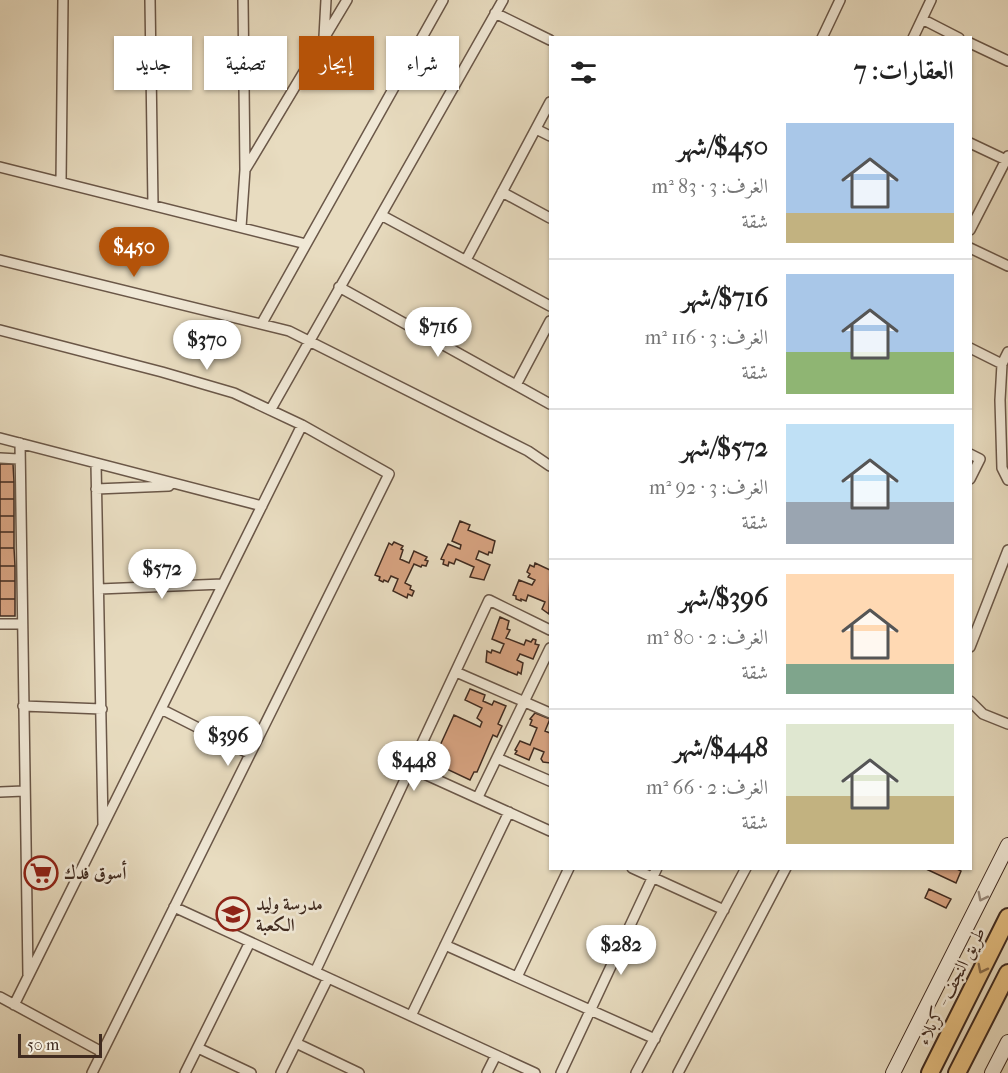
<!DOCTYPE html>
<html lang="ar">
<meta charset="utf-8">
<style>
:root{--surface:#fff;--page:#f2f2f2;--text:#222;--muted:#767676;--line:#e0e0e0;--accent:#b45309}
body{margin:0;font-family:"IM FELL French Canon",Amiri,serif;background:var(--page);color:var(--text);direction:rtl;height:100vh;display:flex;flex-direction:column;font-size:22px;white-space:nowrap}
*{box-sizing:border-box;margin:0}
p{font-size:20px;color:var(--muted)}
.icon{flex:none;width:33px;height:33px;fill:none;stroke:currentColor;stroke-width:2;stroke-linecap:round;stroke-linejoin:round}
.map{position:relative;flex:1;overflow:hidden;direction:ltr}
.details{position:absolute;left:549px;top:36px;width:423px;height:834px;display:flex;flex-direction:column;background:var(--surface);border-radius:0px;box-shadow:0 2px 4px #0004;direction:rtl}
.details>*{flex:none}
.guide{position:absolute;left:18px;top:36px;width:441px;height:54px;direction:rtl;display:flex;gap:12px}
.scale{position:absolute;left:18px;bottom:15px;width:84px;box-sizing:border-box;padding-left:6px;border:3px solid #402b20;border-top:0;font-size:16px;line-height:21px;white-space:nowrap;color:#402b20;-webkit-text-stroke:4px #f0e8d6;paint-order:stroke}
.price{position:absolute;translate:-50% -51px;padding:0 14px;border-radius:21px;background:#fff;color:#222;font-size:20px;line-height:39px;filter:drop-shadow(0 2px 3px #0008)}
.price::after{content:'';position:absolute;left:50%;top:36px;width:18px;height:14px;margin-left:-9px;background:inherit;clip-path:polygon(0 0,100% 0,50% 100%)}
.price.selected{background:var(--accent);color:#fff}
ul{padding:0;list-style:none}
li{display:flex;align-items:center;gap:18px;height:150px;padding:0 18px}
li+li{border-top:2px solid var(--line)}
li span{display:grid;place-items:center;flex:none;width:168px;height:120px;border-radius:0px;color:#555}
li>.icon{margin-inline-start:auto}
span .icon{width:72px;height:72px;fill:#fffc;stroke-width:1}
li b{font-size:26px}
h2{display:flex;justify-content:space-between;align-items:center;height:72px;padding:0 18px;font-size:26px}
.pill{padding:0 21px;border-radius:0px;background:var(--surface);box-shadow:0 2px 4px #0004;font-size:21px;line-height:54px}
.pill.selected{background:var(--accent);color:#fff}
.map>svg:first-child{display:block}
.building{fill:#d7a381;stroke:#402b20;stroke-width:1.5}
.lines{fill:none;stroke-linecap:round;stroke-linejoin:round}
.street-casing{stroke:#6a5748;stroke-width:12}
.secondary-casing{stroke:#402b20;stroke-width:16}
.highway-casing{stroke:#402b20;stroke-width:20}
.street{stroke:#f0e8d6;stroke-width:9}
.secondary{stroke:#f0e8d6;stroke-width:14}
.highway{stroke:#e4be80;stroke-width:16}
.oneway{stroke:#988a7b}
.oneway2{stroke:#8a6d4b}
.labels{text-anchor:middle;stroke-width:5;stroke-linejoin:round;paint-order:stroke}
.poi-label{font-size:18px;font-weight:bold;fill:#402b20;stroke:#f0e8d6;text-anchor:start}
.street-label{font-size:18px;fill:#402b20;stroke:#f0e8d6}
</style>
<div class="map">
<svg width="1008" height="1073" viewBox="0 0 1008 1073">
<rect width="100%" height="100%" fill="#e8dcc0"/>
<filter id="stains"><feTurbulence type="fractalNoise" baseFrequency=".00333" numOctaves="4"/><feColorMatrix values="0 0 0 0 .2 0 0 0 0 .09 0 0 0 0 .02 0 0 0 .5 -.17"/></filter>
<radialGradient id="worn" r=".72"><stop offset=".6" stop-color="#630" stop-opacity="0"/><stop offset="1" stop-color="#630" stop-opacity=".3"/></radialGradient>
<!-- building -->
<path class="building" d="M0,464H13L14,482H0Z
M0,482H14V499H0Z
M0,499H14V516H0Z
M0,516H14V532H0Z
M460,521L470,525L468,530L495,541L492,553L489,552L488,555L479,551L476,559L490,565L484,580L470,577L474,567L456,559L454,564L449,562L448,566L443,564L444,560L441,559L448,544L460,549L461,545L452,541Z
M0,532H14V548H0Z
M394,542L403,546L401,549L403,550L400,559L409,563L414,551L427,557L425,560L428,561L426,566L422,565L421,567L414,564L405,583L411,586L410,589L414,591L412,596L408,594L407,598L393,591L398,579L391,576L388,582L384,580L383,582L379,580L380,577L375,575L389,543L392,545Z
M0,548H14L15,566H0Z
M535,563L550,570L549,614L542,609L545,602L528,595L526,601L521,599V601L516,599V596L513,595L519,580L532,585L535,580L528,577L530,574L527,572L530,565L534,567Z
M0,566H15V581H0Z
M0,581H15V599H0Z
M0,599H15V616H0Z
M500,617L509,621L507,629L510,630L506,638L524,645L526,640L531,642L533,639L536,640L535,644L539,645L533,659L520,654L517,660L523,663L521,674L518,672L517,675L486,662L487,651L491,653L492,650L500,653L504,644L492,639Z
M470,689L485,695L483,701L492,705L494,701L506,706L498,724L502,726L497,737L493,735L477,772H474L470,780L436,764L441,752L438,750L454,715L480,727L482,722L477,718L482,708L465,700Z
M535,713L550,719L545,731L550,733V763L543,762L541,759L544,752L534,748L529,760L515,754L517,751L515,750L520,741L530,745L537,728L530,725L532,720L530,719Z
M924,868H955L961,871L956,883Z
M929,889L951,899L946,908L925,898Z"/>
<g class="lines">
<!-- street casing -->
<g class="street-casing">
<path id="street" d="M150,0L153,205
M243,0L245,170
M495,13L550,40
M922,19L959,38
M324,37L326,0
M822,38L840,0
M913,38L931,0
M970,43L1008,61
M536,129L550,136
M970,143L1006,160
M0,167L306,244
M61,182L63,0
M502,192L550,218
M381,215L550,306
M241,227L245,170L347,0
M970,230L1008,156
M970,248L1008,266
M0,260L289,331L528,451L550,466
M466,260L550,102
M339,287L550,404
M262,323L443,0
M0,330L162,372L234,393L302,425L389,474L92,1073
M970,348L1002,364
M1008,352L1002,364L1000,400L1002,468L1008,480
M516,385L550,321
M271,409L503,0
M0,438L262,506
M20,443L28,975
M970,454L980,459L970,479
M0,458L18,459
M96,463L103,824
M96,489L169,486
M99,589L223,584
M0,624H21
M970,647L1008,550
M456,672L550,713
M970,701L983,714L1008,724
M23,706L102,709
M161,709L250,754
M497,758L550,781
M411,768L550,831
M0,792L24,791
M478,797L550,648
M632,868L724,910
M174,907L535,1073
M445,945L655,1039
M315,972L489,600L550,630
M517,977L569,868
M0,997L102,1052
M14,1005L302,425
M411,1016L509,812
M296,1043L359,1073
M198,1048L251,1073
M185,1073L250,942
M281,1073L328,978
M487,1073L496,1055
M561,1073L657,868
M636,1073L746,868
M678,1073L786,868"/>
</g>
<!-- secondary casing -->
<g class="secondary-casing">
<path id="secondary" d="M893,1073L1008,845
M992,1073L1008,1042"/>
</g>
<!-- highway casing -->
<g class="highway-casing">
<path id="highway" d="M930,1073L1008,917
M957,1073L1008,973"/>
</g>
<!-- street -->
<use href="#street" class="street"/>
<!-- secondary -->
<use href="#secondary" class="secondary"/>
<!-- highway -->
<use href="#highway" class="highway"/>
</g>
<!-- one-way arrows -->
<defs><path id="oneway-chevron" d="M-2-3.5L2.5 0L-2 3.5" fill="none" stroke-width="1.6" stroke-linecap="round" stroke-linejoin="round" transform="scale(1.5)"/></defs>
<use class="oneway" href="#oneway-chevron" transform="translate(982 897) rotate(117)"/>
<use class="oneway2" href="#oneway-chevron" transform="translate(982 969) rotate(117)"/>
<!-- icons -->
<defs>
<g id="supermarket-ring" transform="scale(1.725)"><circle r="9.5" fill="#f0e8d6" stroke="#8f2418" stroke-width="1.5"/><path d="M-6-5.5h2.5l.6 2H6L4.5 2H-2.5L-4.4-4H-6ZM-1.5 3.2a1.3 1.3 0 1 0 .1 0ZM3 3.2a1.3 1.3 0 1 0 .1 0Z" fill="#8f2418"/></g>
<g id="school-ring" transform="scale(1.725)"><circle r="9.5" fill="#f0e8d6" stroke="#8f2418" stroke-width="1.5"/><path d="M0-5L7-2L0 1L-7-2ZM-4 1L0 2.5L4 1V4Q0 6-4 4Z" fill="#8f2418"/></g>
</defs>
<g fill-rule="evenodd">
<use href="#supermarket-ring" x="41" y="873"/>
<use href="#school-ring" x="233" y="914"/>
</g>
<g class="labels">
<!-- poi labels -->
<g class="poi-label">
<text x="64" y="879">أسوق فدك</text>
<text x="256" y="910">مدرسة وليد<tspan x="256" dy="21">الكعبة</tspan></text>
</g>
<!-- street labels -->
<g class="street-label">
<text transform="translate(951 986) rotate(-63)" y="6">طريق النجف - کربلاء</text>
</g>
</g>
<rect width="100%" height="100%" filter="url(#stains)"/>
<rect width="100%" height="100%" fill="url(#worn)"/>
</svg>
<div class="scale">50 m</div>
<b class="price selected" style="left:134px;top:278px">$450</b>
<b class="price" style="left:438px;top:358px">$716</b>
<b class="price" style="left:207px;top:371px">$370</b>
<b class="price" style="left:162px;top:600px">$572</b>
<b class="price" style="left:228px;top:767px">$396</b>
<b class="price" style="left:414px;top:792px">$448</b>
<b class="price" style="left:621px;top:976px">$282</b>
<div class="guide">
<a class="pill">شراء</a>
<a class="pill selected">إيجار</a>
<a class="pill">تصفية</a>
<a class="pill">جديد</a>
</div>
<section class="details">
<h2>العقارات: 7<svg class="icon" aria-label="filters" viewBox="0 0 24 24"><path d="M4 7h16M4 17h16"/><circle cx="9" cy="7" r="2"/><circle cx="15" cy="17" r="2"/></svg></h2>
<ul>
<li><span style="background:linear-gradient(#a9c7e8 75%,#c2b280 0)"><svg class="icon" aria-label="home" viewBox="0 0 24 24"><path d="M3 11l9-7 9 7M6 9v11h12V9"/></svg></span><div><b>$450/شهر</b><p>الغرف: 3 · 83 m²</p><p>شقة</p></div></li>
<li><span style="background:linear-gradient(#a9c7e8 65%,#8fb573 0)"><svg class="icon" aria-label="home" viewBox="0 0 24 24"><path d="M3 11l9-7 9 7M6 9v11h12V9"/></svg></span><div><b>$716/شهر</b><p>الغرف: 3 · 116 m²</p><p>شقة</p></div></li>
<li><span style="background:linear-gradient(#bfe0f5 65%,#9aa5b1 0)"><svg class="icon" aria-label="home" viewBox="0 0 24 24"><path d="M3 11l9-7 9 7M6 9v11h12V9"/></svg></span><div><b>$572/شهر</b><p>الغرف: 3 · 92 m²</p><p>شقة</p></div></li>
<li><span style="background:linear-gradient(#ffd9b3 75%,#7fa58c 0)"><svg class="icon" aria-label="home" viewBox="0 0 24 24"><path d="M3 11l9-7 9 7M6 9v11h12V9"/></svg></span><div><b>$396/شهر</b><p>الغرف: 2 · 80 m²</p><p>شقة</p></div></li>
<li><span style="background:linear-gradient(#dfe7d0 60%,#c2b280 0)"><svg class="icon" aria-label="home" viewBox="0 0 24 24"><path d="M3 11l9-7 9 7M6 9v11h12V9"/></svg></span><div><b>$448/شهر</b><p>الغرف: 2 · 66 m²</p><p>شقة</p></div></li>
</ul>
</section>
</div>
